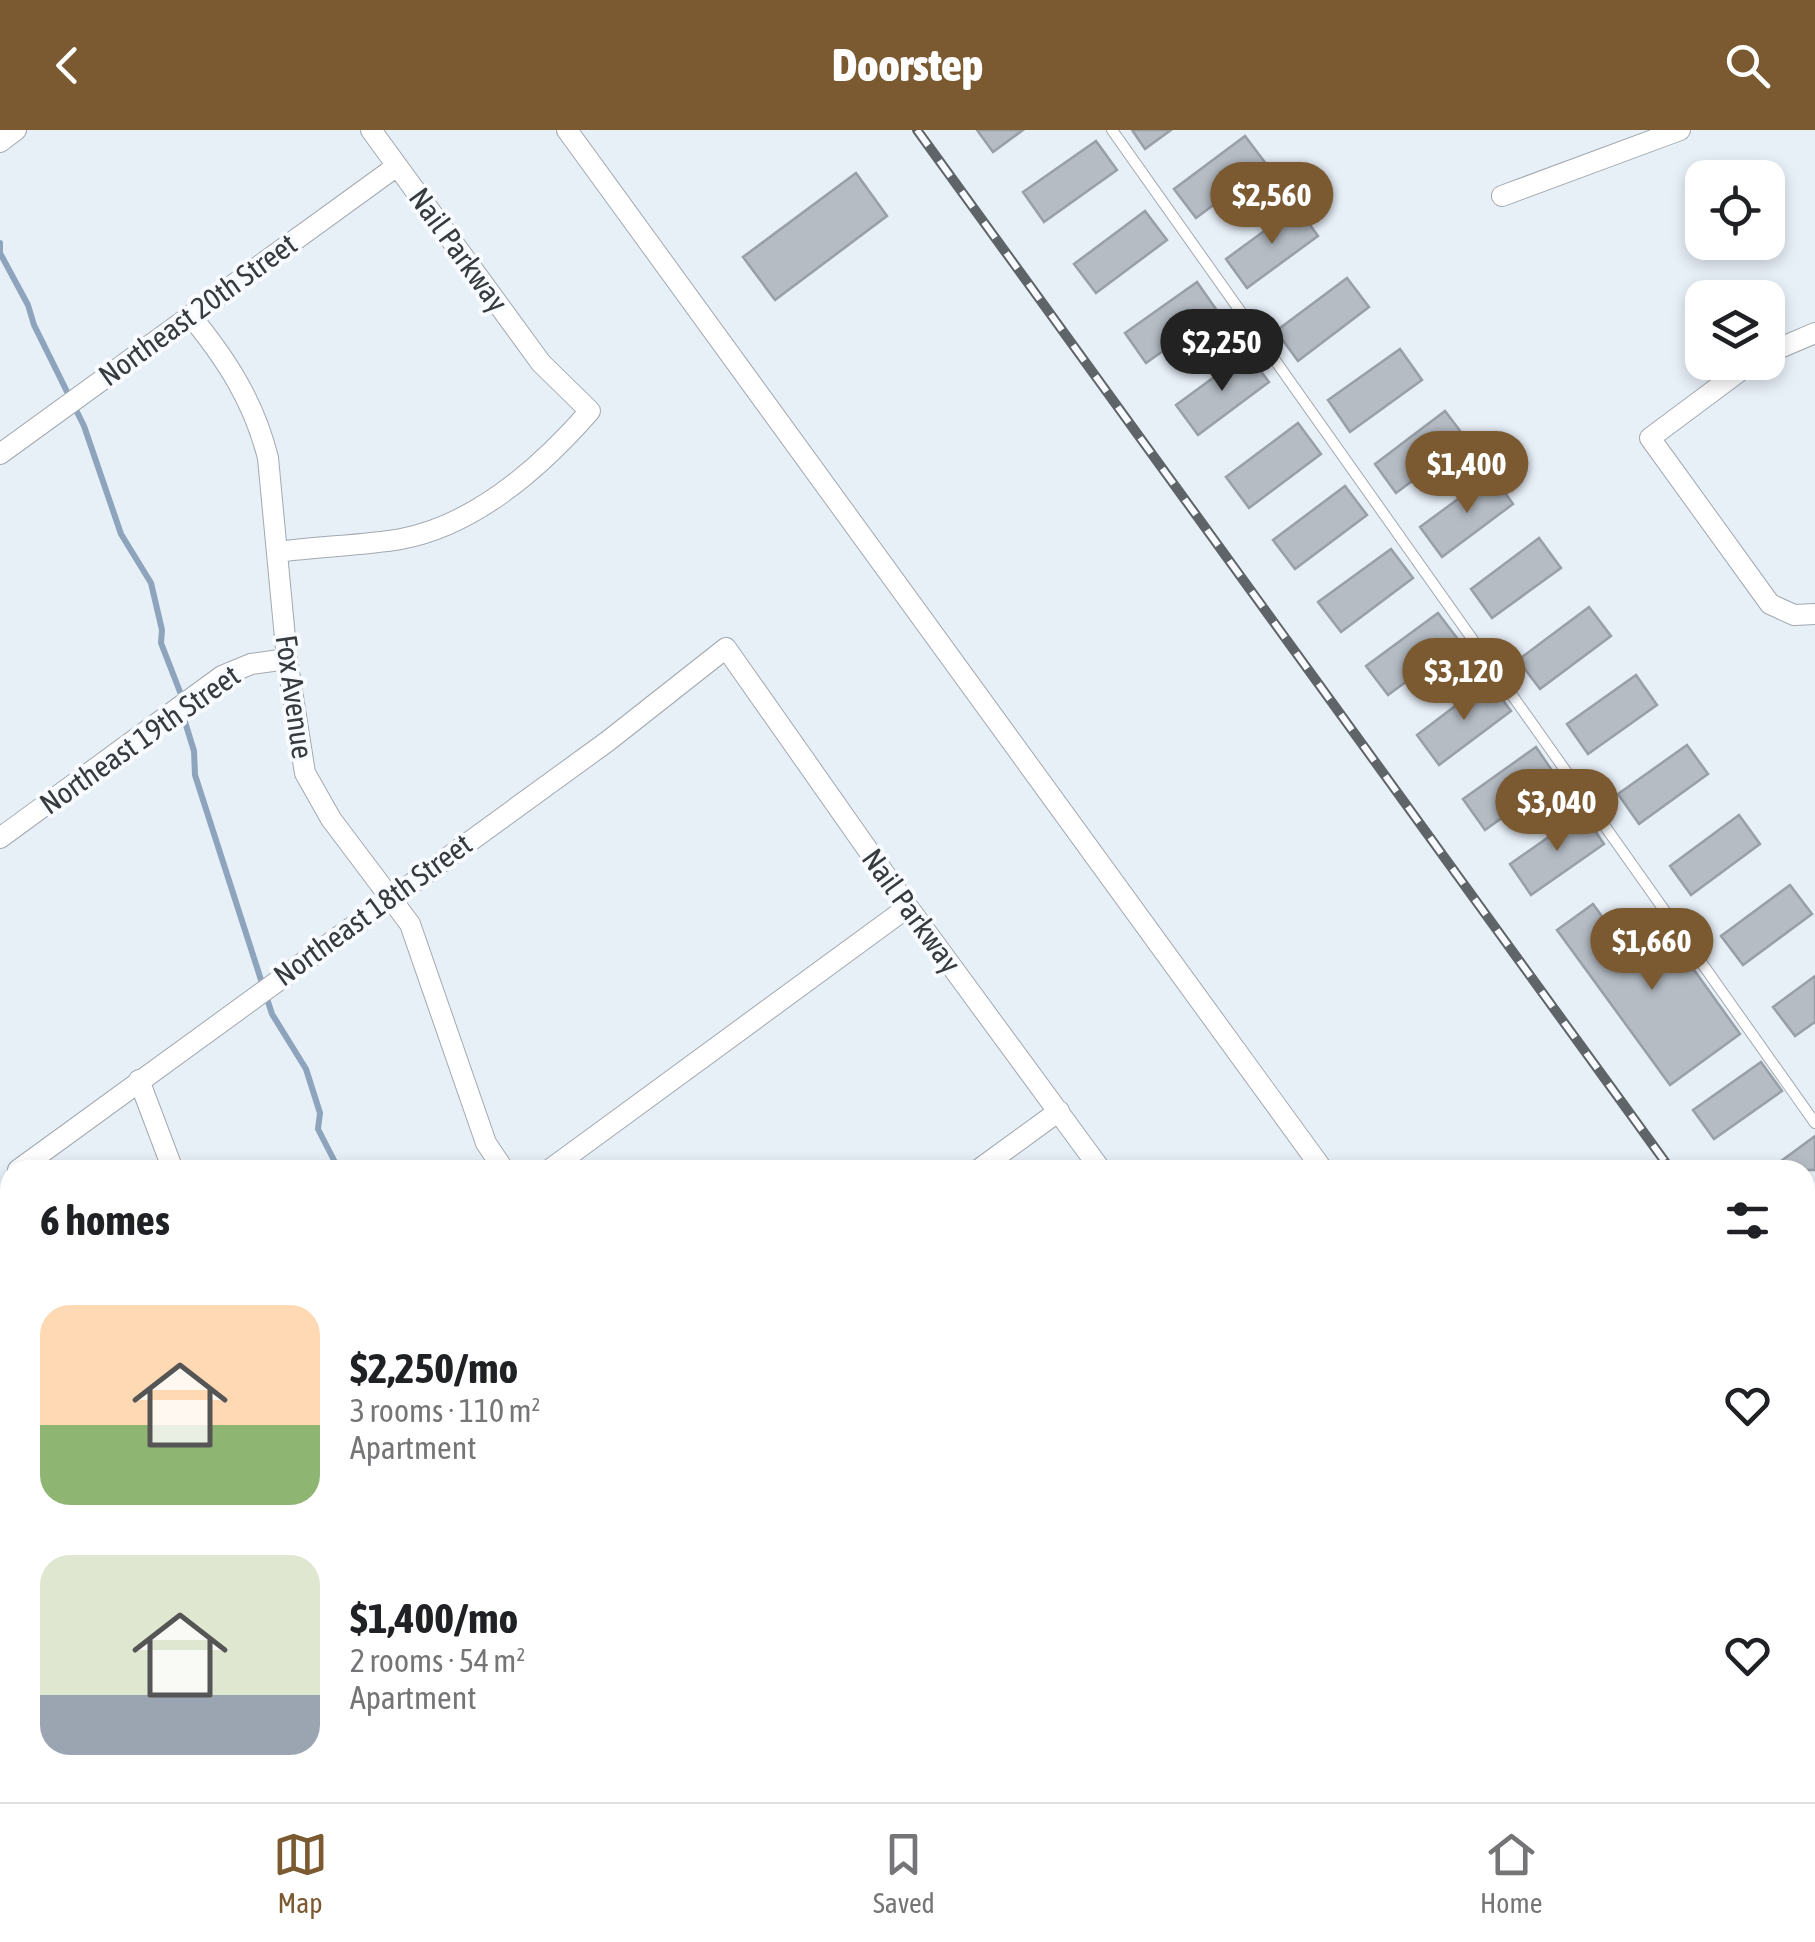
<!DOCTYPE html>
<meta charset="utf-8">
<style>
:root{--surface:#fff;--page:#f2f2f2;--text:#202124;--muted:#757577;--line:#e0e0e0;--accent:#7b5a31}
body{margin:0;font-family:"Asap Condensed",sans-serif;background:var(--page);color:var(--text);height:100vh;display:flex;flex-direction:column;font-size:38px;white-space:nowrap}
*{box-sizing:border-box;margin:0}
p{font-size:32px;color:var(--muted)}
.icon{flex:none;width:55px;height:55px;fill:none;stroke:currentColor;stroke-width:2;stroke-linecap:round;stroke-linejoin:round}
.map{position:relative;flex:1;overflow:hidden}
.drawer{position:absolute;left:0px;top:1030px;width:1815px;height:642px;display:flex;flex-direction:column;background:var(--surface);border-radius:30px 30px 0 0;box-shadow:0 5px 15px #0003}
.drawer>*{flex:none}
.fabs{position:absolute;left:1685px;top:30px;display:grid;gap:20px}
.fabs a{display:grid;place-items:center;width:100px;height:100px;border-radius:20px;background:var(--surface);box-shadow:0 5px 15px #0003;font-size:50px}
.price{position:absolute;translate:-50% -85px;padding:0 22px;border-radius:35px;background:var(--accent);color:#fff;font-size:32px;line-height:65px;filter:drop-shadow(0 2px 5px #0008)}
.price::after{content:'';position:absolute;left:50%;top:60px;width:30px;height:22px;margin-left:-15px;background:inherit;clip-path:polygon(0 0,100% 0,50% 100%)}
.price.current{background:#222;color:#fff}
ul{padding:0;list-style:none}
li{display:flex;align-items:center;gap:30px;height:250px;padding:0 40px}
li span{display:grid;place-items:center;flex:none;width:280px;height:200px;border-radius:30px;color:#555}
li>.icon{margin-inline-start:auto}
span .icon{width:120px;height:120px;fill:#fffc;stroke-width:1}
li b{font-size:42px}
h2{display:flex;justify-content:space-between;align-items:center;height:120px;padding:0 40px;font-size:42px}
header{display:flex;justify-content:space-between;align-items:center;height:130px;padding:0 40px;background:var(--accent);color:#fff;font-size:45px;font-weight:800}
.menu{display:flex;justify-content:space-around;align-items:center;height:140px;border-top:2px solid var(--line);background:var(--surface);font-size:28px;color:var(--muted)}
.menu a{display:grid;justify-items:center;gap:5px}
.menu .current{color:var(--accent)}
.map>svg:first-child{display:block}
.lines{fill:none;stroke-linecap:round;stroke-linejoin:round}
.stream{stroke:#8da4bc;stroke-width:6}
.building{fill:#b5bcc4;stroke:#989fa7;stroke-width:2.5}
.lane-casing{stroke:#a2a9b0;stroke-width:12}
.street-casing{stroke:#a2a9b0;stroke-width:22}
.lane{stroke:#fff;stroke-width:10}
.street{stroke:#fff;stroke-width:20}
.rail-casing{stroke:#5f6468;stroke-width:10}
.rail{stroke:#f8fbff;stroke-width:6;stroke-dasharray:19;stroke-linecap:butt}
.labels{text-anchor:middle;stroke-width:8;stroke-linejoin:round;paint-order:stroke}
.street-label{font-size:30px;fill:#383b3e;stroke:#f8fbff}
</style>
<header><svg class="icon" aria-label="back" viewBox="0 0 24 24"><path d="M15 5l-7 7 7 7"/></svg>Doorstep<svg class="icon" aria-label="search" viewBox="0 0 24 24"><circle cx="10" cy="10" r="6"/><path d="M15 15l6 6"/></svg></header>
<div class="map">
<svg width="1815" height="1672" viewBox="0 0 1815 1672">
<rect width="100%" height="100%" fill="#e7eff7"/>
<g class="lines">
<!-- stream -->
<path class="stream" d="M0,113V123L28,175L34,195L84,296L121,404L151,453L162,500L161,513L182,567
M181,579L194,621L195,645L272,884L306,939L320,983L318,999L339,1040
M0,1566L10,1627
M29,1662L35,1672
M638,1662L642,1672
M534,1672L573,1662"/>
</g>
<!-- building -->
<path class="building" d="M977,0H1023L993,22Z
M1132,0H1171L1145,19Z
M1245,6L1267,35L1196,88L1174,59Z
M1096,11L1117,40L1044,92L1023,62Z
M856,43L887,86L775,170L743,127Z
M1297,77L1318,106L1247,158L1226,129Z
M1145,81L1167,110L1096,163L1074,134Z
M1347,148L1369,177L1298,231L1276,201Z
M1197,152L1218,182L1146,233L1125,203Z
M1400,219L1422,250L1350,302L1328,270Z
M1247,223L1269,252L1198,305L1176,275Z
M1445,281L1467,310L1396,363L1375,334Z
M1298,293L1321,324L1249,378L1226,347Z
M1492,344L1513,374L1442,427L1420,397Z
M1345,356L1367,385L1295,439L1273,410Z
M1539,408L1561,438L1492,488L1471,459Z
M1391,419L1413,448L1341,502L1318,472Z
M1589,477L1611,506L1540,559L1518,530Z
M1438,483L1460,512L1388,565L1366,536Z
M1636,545L1657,575L1588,624L1567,594Z
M1488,551L1511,581L1439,635L1417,605Z
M1687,615L1708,644L1639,694L1618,664Z
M1536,617L1557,648L1485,700L1463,669Z
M1583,683L1604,714L1531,765L1510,734Z
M1739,685L1760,714L1691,765L1670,736Z
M1790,755L1812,784L1743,835L1721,806Z
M1593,774L1624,817L1659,791L1740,904L1670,955L1557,800Z
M1815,846V892L1795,906L1773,877Z
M1761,932L1782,961L1714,1009L1693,980Z
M1815,1006V1040H1769Z"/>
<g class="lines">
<!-- lane casing -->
<g class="lane-casing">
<path id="lane" d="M1112,0L1815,993"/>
</g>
<!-- street casing -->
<g class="street-casing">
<path id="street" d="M567,0L1323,1040
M0,12L16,0
M1502,66L1680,0
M190,185C227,230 254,272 268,328L287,529L305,643L331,689L410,794L486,1013L504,1040
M1768,223L1815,203
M1752,232L1650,308L1770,474L1794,485L1815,484
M0,324L397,36
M278,422C318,416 361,416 401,409C476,395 542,336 590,281L541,233L371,0
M0,708L222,546L251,534L287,529
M139,950L173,1040
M18,1040L608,611L726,518L908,777L1101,1040
M549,1040L908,777
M978,1040L1059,981
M507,1662L512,1672
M808,1662L809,1672
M1550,1662L1557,1672
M1778,1662L1786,1672
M1114,1672L1127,1662"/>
</g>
<!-- lane -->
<use href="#lane" class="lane"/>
<!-- street -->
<use href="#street" class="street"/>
<!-- rail casing -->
<g class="rail-casing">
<path id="rail" d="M917,0L1671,1040
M1805,1225L1815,1239"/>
</g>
<!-- rail -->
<use href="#rail" class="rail"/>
</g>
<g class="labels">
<!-- street labels -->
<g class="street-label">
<text transform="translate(458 120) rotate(54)" y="10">Nail Parkway</text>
<text transform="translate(198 180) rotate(-36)" y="10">Northeast 20th Street</text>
<text transform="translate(294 567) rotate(82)" y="10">Fox Avenue</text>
<text transform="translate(140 610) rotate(-35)" y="10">Northeast 19th Street</text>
<text transform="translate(373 780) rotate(-36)" y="10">Northeast 18th Street</text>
<text transform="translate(911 781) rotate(54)" y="10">Nail Parkway</text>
</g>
</g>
</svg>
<div class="fabs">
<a><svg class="icon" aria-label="locate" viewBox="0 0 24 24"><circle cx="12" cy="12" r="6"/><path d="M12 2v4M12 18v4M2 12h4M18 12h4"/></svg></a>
<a><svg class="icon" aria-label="layers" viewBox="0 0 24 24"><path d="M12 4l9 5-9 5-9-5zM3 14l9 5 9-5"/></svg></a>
</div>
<b class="price" style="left:1272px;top:117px">$2,560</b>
<b class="price current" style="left:1222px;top:264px">$2,250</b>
<b class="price" style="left:1467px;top:386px">$1,400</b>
<b class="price" style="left:1464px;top:593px">$3,120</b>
<b class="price" style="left:1557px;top:724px">$3,040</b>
<b class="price" style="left:1652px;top:863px">$1,660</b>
<section class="drawer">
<h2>6 homes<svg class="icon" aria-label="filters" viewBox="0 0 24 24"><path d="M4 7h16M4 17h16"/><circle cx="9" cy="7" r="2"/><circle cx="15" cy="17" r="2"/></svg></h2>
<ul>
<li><span style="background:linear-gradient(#ffd9b3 60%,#8fb573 0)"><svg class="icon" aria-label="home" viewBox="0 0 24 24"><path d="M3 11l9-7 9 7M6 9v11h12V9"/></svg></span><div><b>$2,250/mo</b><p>3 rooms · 110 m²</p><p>Apartment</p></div><svg class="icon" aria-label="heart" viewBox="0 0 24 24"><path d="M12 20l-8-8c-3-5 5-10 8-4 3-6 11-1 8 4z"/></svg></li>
<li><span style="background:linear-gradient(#dfe7d0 70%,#9aa5b1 0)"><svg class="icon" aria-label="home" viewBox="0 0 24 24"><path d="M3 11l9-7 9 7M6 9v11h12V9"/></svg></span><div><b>$1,400/mo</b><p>2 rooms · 54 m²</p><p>Apartment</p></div><svg class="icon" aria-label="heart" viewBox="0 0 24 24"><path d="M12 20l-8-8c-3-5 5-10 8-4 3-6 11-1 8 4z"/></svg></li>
</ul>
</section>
</div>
<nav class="menu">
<a class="current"><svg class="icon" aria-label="map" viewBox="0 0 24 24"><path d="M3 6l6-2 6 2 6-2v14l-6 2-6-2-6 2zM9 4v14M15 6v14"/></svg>Map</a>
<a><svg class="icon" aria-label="saved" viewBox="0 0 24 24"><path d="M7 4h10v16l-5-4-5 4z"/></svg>Saved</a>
<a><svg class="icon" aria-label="home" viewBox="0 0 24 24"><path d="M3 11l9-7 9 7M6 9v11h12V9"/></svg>Home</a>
</nav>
